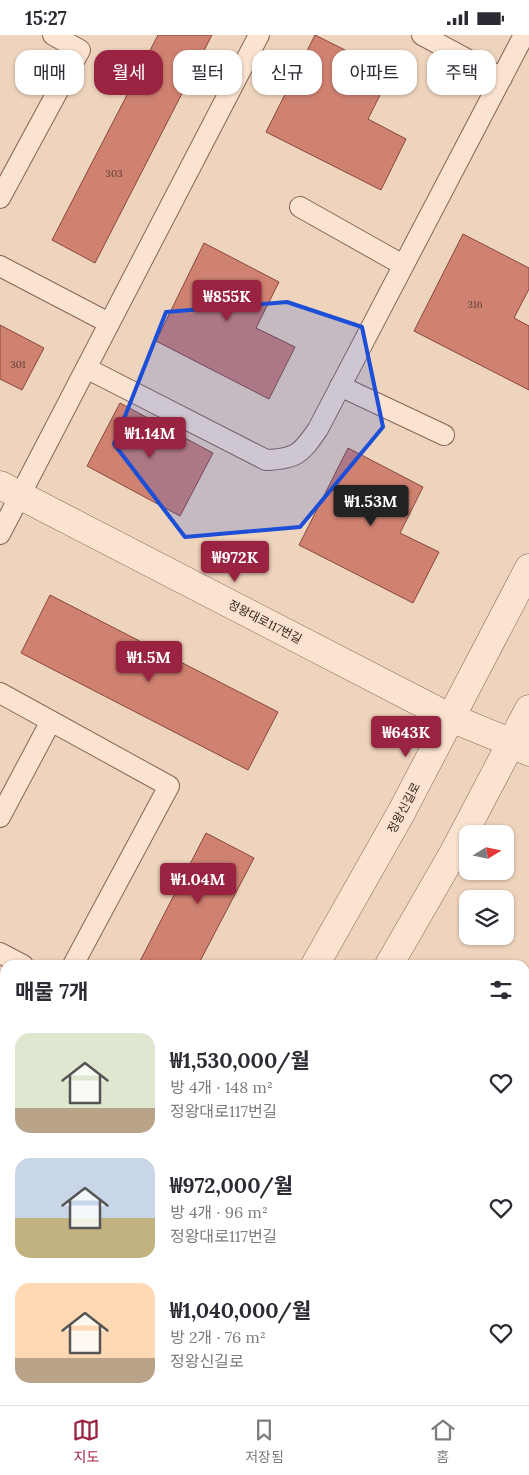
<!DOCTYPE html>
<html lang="ko">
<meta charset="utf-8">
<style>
:root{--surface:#fff;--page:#f2f2f3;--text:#2b2b33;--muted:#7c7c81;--line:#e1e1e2;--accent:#992340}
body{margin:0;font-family:Lora,"Noto Sans KR",serif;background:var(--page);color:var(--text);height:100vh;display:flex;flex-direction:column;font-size:19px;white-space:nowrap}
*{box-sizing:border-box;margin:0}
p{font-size:16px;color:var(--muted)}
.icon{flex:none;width:28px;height:28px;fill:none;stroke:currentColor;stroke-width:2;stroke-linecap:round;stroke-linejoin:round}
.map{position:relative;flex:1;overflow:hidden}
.sheet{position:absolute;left:0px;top:925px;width:530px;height:445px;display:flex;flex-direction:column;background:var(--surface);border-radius:15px 15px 0 0;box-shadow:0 1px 4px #0004}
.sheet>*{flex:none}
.top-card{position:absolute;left:15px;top:15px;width:500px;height:45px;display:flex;gap:10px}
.needle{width:32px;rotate:80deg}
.tools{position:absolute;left:459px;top:790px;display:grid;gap:10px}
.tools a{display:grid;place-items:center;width:55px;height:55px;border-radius:10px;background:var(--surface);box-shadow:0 1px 4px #0004;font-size:25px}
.price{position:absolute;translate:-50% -42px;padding:0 11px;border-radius:5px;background:var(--accent);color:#fff;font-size:16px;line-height:32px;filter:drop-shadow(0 1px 2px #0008)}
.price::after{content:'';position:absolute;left:50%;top:30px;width:15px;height:11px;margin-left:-8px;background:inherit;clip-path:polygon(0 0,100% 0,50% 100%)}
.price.on{background:#222;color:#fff}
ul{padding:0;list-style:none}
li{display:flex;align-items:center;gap:15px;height:125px;padding:0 15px}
li span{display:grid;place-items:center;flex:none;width:140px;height:100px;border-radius:15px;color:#555}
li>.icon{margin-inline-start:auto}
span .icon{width:60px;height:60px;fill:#fffc;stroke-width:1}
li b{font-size:21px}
h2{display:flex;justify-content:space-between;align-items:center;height:60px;padding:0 15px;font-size:21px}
.pill{padding:0 18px;border-radius:15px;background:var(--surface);box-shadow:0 1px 4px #0004;font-size:18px;line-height:45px}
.pill.on{background:var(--accent);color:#fff}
.status{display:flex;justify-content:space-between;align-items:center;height:35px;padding:0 25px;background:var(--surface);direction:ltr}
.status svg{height:14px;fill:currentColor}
.tabs{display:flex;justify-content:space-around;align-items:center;height:70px;border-top:1px solid var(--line);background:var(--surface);font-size:14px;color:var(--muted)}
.tabs a{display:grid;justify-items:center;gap:2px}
.tabs .on{color:var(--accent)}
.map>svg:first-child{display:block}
.building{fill:#d08271;stroke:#88473a}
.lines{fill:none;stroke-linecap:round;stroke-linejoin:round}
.service-casing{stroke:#886456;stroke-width:22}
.tertiary-casing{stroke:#886456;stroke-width:29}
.service{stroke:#fae4d0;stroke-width:20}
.tertiary{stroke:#fae4d0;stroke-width:28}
.marked{fill:#1d4ed8;fill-opacity:0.2;stroke:#1d4ed8;stroke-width:4;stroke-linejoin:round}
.labels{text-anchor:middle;stroke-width:4;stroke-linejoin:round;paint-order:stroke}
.number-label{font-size:10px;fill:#5d3a30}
.street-label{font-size:12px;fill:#37221b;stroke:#f7e1cd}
</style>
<div class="status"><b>15:27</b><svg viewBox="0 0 49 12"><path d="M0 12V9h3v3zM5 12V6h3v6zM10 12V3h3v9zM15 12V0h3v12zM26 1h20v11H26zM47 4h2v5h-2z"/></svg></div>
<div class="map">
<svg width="529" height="1370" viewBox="0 0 529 1370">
<rect width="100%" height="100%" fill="#efd4bd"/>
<!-- building -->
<path class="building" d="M158,0H212L95,228L52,205Z
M315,0L391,38L368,84L406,104L381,155L266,97Z
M463,199L529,233V254L514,283L529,291V355L414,296Z
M204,208L279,247L256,293L295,312L269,364L156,306Z
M0,290L44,313L22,355L0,344Z
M120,368L213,418L180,481L87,431Z
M348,413L423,452L400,498L439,517L413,568L299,510Z
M50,560L278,677L248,735L21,618Z
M206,798L254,823L198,930H138Z"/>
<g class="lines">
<!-- service casing -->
<g class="service-casing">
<path id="service" d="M422,0L502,43
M0,163L80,15L53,0
M300,172L403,230
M0,231L109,288
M86,333L266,425C296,424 301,419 318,394L524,0
M340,351L444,400
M0,499L259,0
M0,658L169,751L73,930
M0,782L51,686
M0,918L23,930
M525,972L529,974
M525,1198L529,1200"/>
</g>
<!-- tertiary casing -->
<g class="tertiary-casing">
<path id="tertiary" d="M0,450L451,683L512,708L529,717
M315,930L401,778L529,533
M389,930L454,817L529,674
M67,1370L70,1365
M135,1370L138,1365"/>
</g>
<!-- service -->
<use href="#service" class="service"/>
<!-- tertiary -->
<use href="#tertiary" class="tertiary"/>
</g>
<!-- marked area -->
<path class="marked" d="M287,267L362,292L383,392L300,492L185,502L114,409L166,277Z"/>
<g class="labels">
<!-- number labels -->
<g class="number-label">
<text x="114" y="142">303</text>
<text x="475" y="273">316</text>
<text x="18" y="333">301</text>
</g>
<!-- street labels -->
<g class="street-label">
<text transform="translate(265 587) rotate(27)" y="4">정왕대로117번길</text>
<text transform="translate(404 773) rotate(-62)" y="4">정왕신길로</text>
</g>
</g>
</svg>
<div class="tools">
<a><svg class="needle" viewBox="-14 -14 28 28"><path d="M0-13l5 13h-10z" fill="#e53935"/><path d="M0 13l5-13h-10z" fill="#7c7c81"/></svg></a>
<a><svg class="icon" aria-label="layers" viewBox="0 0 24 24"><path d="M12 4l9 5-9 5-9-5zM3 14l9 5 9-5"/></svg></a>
</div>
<b class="price" style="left:227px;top:287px">₩855K</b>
<b class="price" style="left:150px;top:424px">₩1.14M</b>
<b class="price on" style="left:371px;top:492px">₩1.53M</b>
<b class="price" style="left:235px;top:548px">₩972K</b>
<b class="price" style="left:149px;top:648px">₩1.5M</b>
<b class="price" style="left:406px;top:723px">₩643K</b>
<b class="price" style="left:198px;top:870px">₩1.04M</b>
<div class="top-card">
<a class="pill">매매</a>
<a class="pill on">월세</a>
<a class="pill">필터</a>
<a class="pill">신규</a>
<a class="pill">아파트</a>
<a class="pill">주택</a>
</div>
<section class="sheet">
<h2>매물 7개<svg class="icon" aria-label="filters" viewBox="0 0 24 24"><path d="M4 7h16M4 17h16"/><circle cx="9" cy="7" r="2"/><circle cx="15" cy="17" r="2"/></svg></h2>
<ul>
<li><span style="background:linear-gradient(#dfe7d0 75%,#b9a48a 0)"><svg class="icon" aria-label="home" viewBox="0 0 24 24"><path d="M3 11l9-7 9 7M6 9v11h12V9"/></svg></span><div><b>₩1,530,000/월</b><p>방 4개 · 148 m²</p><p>정왕대로117번길</p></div><svg class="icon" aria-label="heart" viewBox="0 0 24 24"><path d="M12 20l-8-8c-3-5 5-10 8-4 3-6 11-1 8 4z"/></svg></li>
<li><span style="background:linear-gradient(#c9d6e8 60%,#c2b280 0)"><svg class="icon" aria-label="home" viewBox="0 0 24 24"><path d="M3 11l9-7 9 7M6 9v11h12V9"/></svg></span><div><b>₩972,000/월</b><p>방 4개 · 96 m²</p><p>정왕대로117번길</p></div><svg class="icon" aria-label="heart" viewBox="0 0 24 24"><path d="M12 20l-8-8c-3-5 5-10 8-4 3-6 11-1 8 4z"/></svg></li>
<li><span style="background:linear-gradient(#ffd9b3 75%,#b9a48a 0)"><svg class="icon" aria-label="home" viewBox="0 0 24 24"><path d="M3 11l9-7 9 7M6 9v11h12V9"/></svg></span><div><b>₩1,040,000/월</b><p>방 2개 · 76 m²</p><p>정왕신길로</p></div><svg class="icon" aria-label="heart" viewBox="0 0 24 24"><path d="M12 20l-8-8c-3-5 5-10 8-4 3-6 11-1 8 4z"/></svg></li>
</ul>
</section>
</div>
<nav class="tabs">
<a class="on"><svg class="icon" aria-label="map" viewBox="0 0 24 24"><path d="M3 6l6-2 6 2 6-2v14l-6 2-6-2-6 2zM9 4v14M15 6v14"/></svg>지도</a>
<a><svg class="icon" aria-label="saved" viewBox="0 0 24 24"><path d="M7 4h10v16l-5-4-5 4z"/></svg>저장됨</a>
<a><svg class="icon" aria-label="home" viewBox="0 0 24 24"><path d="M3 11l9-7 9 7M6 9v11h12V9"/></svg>홈</a>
</nav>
